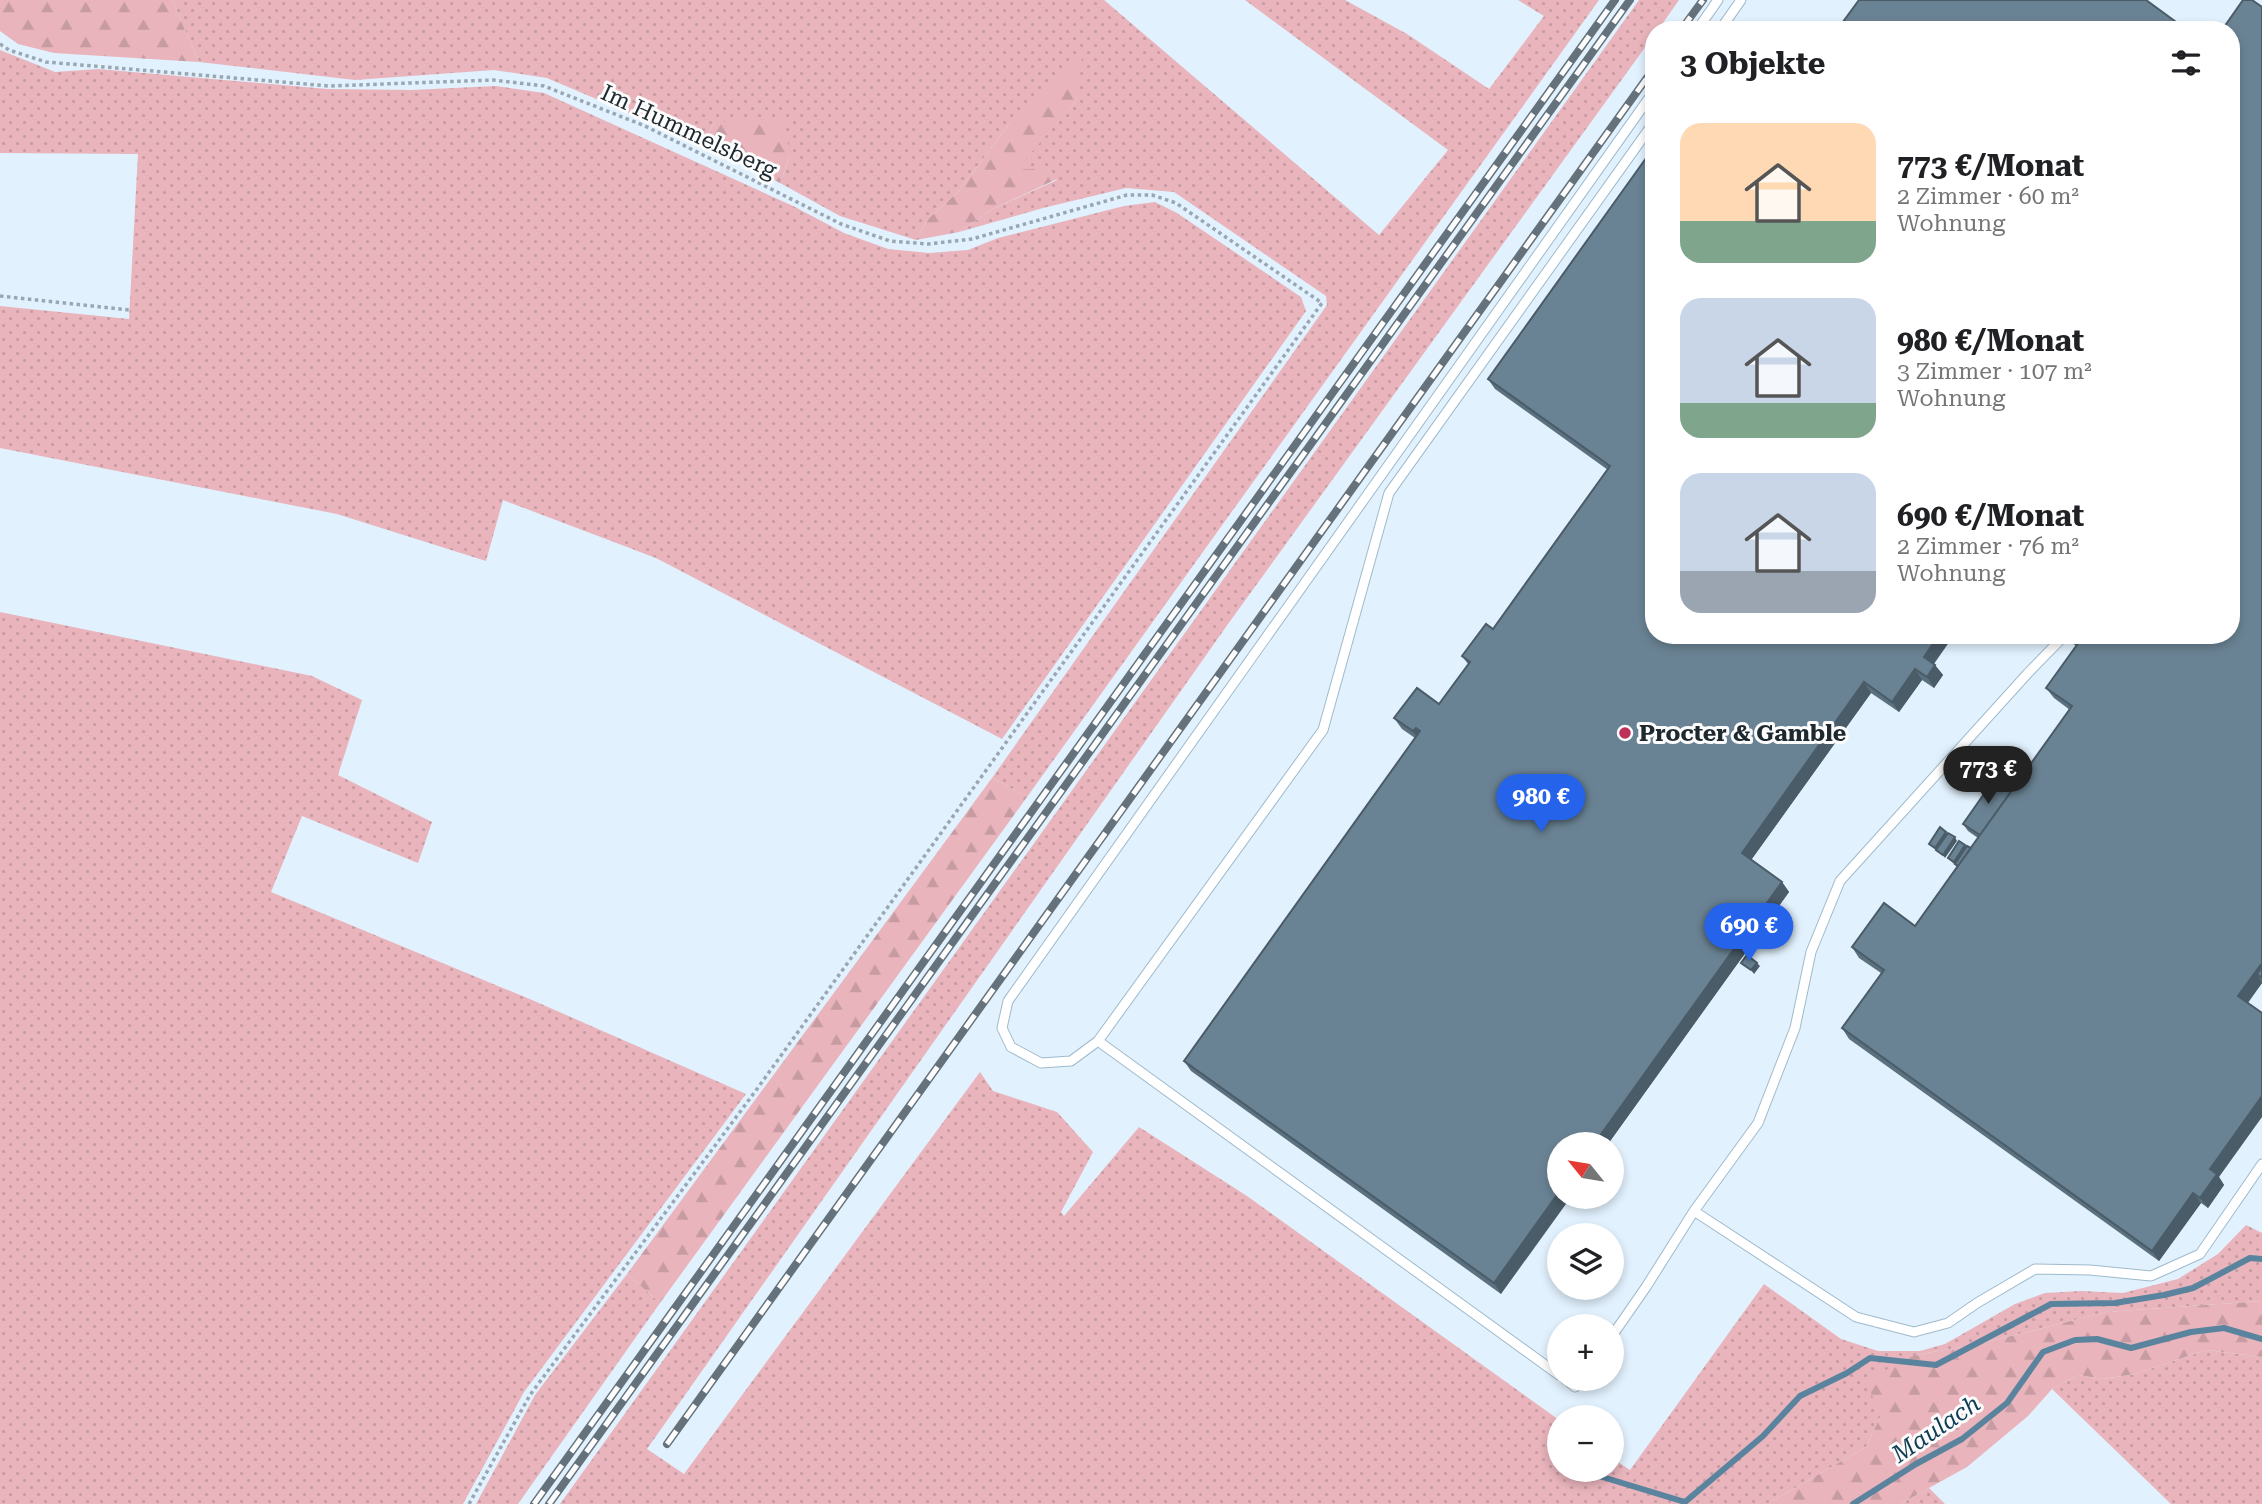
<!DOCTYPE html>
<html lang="de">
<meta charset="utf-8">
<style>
:root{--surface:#fff;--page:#f6f6f6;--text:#202124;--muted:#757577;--accent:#2563eb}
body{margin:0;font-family:"Roboto Serif",serif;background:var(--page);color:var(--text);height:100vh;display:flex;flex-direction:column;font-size:26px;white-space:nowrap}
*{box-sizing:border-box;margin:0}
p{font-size:23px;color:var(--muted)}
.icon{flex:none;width:38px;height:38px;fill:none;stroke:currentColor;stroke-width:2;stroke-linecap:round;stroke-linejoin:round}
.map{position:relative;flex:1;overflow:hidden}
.panel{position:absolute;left:1645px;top:21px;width:595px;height:623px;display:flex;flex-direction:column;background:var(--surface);border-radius:28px;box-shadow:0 4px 10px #0003}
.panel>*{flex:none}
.needle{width:46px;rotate:300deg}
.buttons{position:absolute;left:1547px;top:1132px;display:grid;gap:14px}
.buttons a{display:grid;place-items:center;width:77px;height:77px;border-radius:50%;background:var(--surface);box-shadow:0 4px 10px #0003;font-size:35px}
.price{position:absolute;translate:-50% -60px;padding:0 16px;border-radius:24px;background:var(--accent);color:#fff;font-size:23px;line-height:46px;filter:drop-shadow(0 2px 4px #0008)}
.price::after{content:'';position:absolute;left:50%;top:42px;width:21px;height:16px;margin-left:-10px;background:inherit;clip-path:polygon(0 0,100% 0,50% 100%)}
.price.on{background:#222;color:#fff}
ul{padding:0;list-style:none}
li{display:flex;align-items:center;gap:21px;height:175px;padding:0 35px}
li span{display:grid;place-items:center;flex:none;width:196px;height:140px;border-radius:21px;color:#555}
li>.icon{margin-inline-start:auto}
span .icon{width:84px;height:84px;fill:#fffc;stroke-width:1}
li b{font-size:30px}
h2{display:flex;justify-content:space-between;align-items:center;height:84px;padding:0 35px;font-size:30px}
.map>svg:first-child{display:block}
.green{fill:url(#green-dots)}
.forest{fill:url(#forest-firs)}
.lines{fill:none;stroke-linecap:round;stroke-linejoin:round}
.stream{stroke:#5a849e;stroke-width:6}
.service-casing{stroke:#9fbacc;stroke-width:11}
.path{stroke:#99a7b2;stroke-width:3.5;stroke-dasharray:3.5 3.5;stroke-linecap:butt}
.service{stroke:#fff;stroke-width:9}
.rail-casing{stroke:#66727b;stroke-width:8}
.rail{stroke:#fcfcfc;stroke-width:5;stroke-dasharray:16;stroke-linecap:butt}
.wall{fill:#5b717f}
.shaded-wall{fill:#4a5c68}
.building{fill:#6a8394;stroke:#4a5c68;stroke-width:2}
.poi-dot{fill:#bf3058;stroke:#fcfcfc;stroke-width:2.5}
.labels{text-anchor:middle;stroke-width:6;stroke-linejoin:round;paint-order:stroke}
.street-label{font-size:23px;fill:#1d282f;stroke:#fcfcfc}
.poi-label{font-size:23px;font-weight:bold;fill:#1d282f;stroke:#fcfcfc;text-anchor:start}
.water-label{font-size:24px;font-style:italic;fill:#0f3c55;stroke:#fcfcfc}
</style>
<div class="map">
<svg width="2262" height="1504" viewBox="0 0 2262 1504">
<defs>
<pattern id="green-dots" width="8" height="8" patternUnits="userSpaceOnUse" patternTransform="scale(1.75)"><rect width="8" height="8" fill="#e9b4bc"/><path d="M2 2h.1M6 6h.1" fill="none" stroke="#c79ba2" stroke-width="1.8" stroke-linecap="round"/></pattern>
<pattern id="forest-firs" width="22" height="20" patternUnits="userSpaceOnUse" patternTransform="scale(1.75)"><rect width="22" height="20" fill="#e9b4bc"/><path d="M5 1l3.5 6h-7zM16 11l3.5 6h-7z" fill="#c79ba2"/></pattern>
</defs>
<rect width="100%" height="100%" fill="#e1f1fd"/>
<!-- green -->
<path class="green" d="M172,0H1104L1379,235L1448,150L1245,0H1345L1407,34L1489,89L1544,16L1518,0H1599L1027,797L992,778L1327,305L1326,296L1174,192L1126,188L1043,208L959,232L993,209L1057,180L1047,169H1016L1078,99L1010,123L959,191L927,220L916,240L840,216L780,183L790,156L715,122L702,144L547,78L494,70L355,80L199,62Z
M1639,0H1679L1658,30H1654V35L1228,624L647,1449L684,1474L980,1072L993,1091L1057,1112L1093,1152L1061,1212L1064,1216L1139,1127L1247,1196L1559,1420V1470H1612V1458L1630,1470L1764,1284L1841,1339L1878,1351H1920L1945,1344L2015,1304L2045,1293L2081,1291L2123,1293L2178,1279L2218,1254L2246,1225L2262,1233V1301L2106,1312L1979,1344L1915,1355L1881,1415L1866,1447L1767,1504H560Z
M0,50L55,72L98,69L327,89L412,90L496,86L544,93L793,206L844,233L888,249L929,253L968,250L998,238L1124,206L1155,202L1177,213L1301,297L1306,311L1002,739L656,558L503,500L486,561L337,514L0,448V306L129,319L138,154L0,153Z
M0,612L312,676L362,700L338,775L432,822L418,863L302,816L271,892L532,1000L746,1094L524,1392L463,1504H0Z
M627,1274L660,1303L518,1504H476L535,1395Z
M2206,1350L2262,1357V1504H2171L2052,1389L2079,1375L2103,1379L2135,1374Z
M1929,1488L1945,1504H1900Z"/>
<!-- forest -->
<path class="forest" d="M0,0H172L199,62L54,53L18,44L0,31Z
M1082,56L1078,99L1017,169H1047L1057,179L993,209L959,232L916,240L927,220L959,191L1010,123Z
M784,119L790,156L780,183L702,144L715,122Z
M992,778L1027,797L660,1303L627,1274Z
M2262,1301V1357L2206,1350L2135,1374L2103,1379L2079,1375L2052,1389L2028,1416L1967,1467L1900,1504H1767L1866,1447L1881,1415L1865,1380L1915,1355L1979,1344L2106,1312Z"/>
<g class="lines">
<!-- stream -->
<path class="stream" d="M1586,1472L1685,1502L1763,1436L1800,1396L1847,1373L1870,1358L1936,1365L2051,1304L2115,1303L2164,1295L2193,1288L2250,1258L2262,1259
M1853,1504L1916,1464L1962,1439L2007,1403L2043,1352L2075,1340L2097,1339L2131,1348L2191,1332L2224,1328L2262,1339"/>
<!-- service casing -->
<g class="service-casing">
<path id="service" d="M1697,30L1718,0
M1720,30L1741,0
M1098,1041L1071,1061L1041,1063L1011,1047L1002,1028L1008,1001L1654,91
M1694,1211L1856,1317L1914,1332L1948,1323L1977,1303L2035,1269L2090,1270L2151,1276L2200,1254L2262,1164
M1612,1336L1646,1287L1694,1211L1758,1123L1795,1028L1811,952L1840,881L2028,673L2065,635
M1559,1375L1098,1041L1323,730L1389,493L1654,122
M1565,1379L1575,1387L1581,1379"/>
</g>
<!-- path -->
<path class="path" d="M0,44L9,50L46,62L329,86L493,80L544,86L645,126L841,224L890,241L928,244L972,239L1127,195H1152L1176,203L1322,303L757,1089L530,1395L469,1504
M0,296L129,310"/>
<!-- service -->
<use href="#service" class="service"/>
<!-- rail casing -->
<g class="rail-casing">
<path id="rail" d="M1681,30L1703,0
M667,1444L1654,68
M534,1504L1615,0
M549,1504L1630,0"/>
</g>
<!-- rail -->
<use href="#rail" class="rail"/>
</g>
<!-- wall -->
<path class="wall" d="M2262,7V983L2248,1003L2219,1177L2224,1185L2208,1208L2201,1203L2159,1261L1849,1039L1842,1028L1881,973L1859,958L1852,947L1915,926L1957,867L1948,858L1965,845L1971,848L1978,838L1968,831L1963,824L2013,789L2070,710L2054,698L2046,688L2076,646L2062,635H2231Z
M1654,147V635H1954L1934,664L1943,675L1934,688L1922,680L1899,712L1871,693L1751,860L1782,882L1789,892L1608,1144H1559L1501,1294L1191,1071L1184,1061L1415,738L1402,729L1394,718L1439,704L1468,664L1462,656L1493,629L1608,470L1495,389L1488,379Z"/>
<!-- shaded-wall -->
<path class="shaded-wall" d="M1939,635H1954L1931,667L1924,657Z
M1935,665L1943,675L1934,688L1927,677Z
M1915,669L1922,680L1899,712L1892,702Z
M1864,682L1871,693L1749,863L1742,853Z
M1416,728L1423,738L1420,742L1413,731Z
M1946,832L1949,835L1938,852L1935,848Z
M1955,837L1957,841L1945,858L1943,855Z
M1782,882L1789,892L1608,1144H1594Z
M1757,963L1760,966L1754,974L1751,970Z
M2262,963V978L2257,974L2262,983L2245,1006L2238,996Z
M2262,1096V1117L2219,1177L2224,1185L2208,1208L2200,1198L2210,1169Z
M1559,1192V1197H1571L1501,1294L1494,1283Z
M2193,1193L2201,1203L2159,1261L2152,1251Z"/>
<!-- building -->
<path class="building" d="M1859,0H2146L2187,30H1837Z
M2243,0H2252L2262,7V963L2238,996L2262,1013V1096L2210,1169L2217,1174L2200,1198L2193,1193L2152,1251L1842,1028L1884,970L1852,947L1884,903L1915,926L2072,706L2046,688L2079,642L2069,635H2231V30H2222Z
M1654,147V635H1939L1924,657L1935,665L1927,677L1915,669L1892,702L1864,682L1742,853L1782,882L1594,1144H1559V1192L1494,1283L1184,1061L1420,731L1416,728L1413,731L1394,718L1417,688L1439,704L1470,662L1462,656L1486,624L1493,629L1610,466L1488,379Z
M1996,777L2013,789L1980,835L1963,824Z
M1940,827L1946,832L1935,848L1929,844Z
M1948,833L1955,837L1943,855L1936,850Z
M1959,841L1965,845L1954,862L1948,858Z
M1967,846L1971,848L1958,866L1955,864Z
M1747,955L1757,963L1751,970L1741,963Z
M2262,967V978L2257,974Z"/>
<!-- markers -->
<circle class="poi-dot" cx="1625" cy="733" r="7"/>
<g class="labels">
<!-- street labels -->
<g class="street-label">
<text transform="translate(689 131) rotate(25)" y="8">Im Hummelsberg</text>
</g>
<!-- poi labels -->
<g class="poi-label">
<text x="1639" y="741">Procter &amp; Gamble</text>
</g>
<!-- water labels -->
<g class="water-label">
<text transform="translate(1936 1429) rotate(-34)" y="8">Maulach</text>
</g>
</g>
</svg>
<div class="buttons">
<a><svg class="needle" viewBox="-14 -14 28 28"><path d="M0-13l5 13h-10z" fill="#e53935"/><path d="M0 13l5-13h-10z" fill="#757577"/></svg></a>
<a><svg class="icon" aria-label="layers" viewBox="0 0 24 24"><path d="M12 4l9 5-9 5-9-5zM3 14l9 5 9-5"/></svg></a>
<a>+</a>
<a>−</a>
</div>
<b class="price on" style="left:1988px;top:806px">773 €</b>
<b class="price" style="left:1541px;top:834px">980 €</b>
<b class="price" style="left:1749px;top:963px">690 €</b>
<section class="panel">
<h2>3 Objekte<svg class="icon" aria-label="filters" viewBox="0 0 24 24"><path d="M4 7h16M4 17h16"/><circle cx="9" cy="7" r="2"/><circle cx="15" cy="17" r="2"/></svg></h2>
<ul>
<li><span style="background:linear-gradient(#ffd9b3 70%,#7fa58c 0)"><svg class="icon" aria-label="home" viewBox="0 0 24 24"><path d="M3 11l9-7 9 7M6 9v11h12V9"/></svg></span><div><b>773 €/Monat</b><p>2 Zimmer · 60 m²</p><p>Wohnung</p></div></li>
<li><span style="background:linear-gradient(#c9d6e8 75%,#7fa58c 0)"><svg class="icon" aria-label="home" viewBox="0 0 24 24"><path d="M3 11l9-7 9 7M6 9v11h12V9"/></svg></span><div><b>980 €/Monat</b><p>3 Zimmer · 107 m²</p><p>Wohnung</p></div></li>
<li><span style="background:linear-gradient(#c9d6e8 70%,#9aa5b1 0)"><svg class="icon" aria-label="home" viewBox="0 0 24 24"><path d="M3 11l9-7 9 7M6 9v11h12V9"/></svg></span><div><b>690 €/Monat</b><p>2 Zimmer · 76 m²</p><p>Wohnung</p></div></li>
</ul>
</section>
</div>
